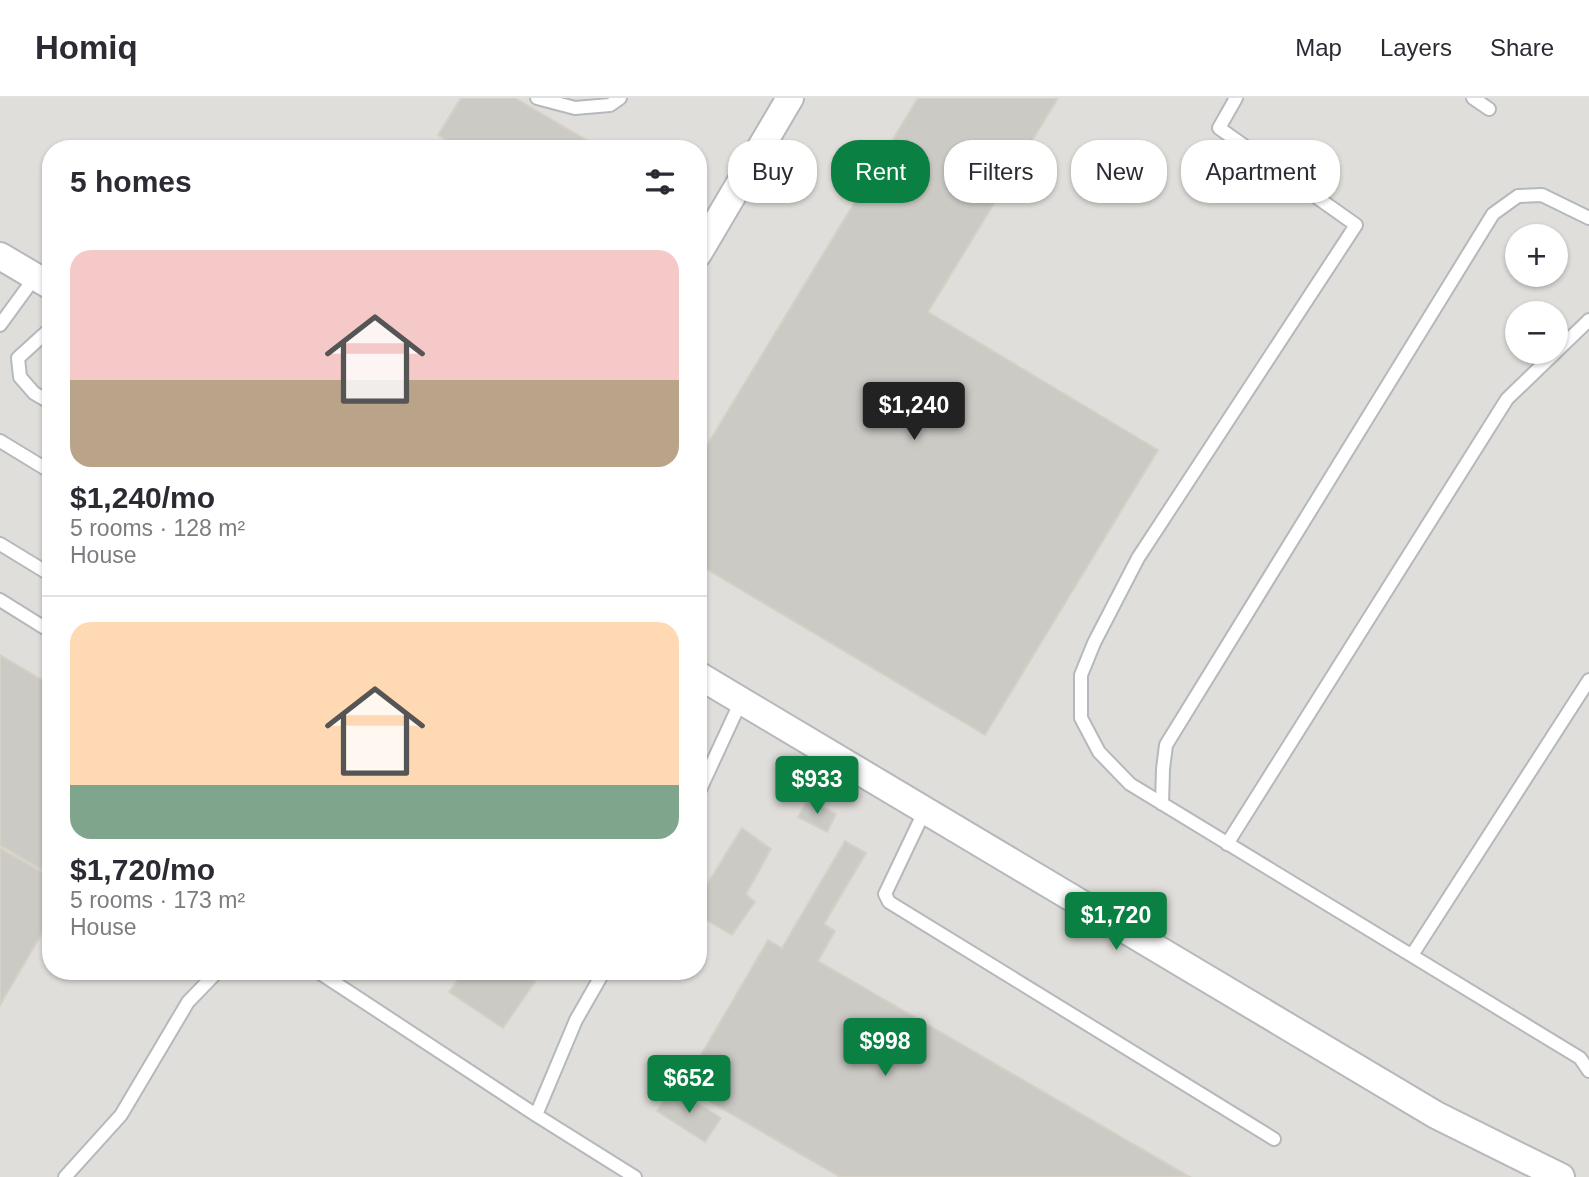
<!DOCTYPE html>
<meta charset="utf-8">
<style>
:root{--surface:#fff;--page:#f2f2f3;--text:#2b2b33;--muted:#7c7c81;--line:#e1e1e2;--accent:#0b8043}
body{margin:0;font-family:Helvetica,sans-serif;background:var(--page);color:var(--text);height:100vh;display:flex;flex-direction:column;font-size:26px;white-space:nowrap}
*{box-sizing:border-box;margin:0}
p{font-size:23px;color:var(--muted)}
.icon{flex:none;width:38px;height:38px;fill:none;stroke:currentColor;stroke-width:2;stroke-linecap:round;stroke-linejoin:round}
.map{position:relative;flex:1;overflow:hidden}
.side{position:absolute;left:42px;top:42px;width:665px;height:840px;display:flex;flex-direction:column;background:var(--surface);border-radius:28px;box-shadow:0 2px 5px #0004}
.side>*{flex:none}
.banner{position:absolute;left:728px;top:42px;width:665px;height:63px;display:flex;gap:14px}
.buttons{position:absolute;left:1505px;top:126px;display:grid;gap:14px}
.buttons a{display:grid;place-items:center;width:63px;height:63px;border-radius:50%;background:var(--surface);box-shadow:0 2px 5px #0004;font-size:35px}
.price{position:absolute;translate:-50% -60px;padding:0 16px;border-radius:7px;background:var(--accent);color:#fff;font-size:23px;line-height:46px;filter:drop-shadow(0 2px 4px #0008)}
.price::after{content:'';position:absolute;left:50%;top:42px;width:21px;height:16px;margin-left:-10px;background:inherit;clip-path:polygon(0 0,100% 0,50% 100%)}
.price.active{background:#222;color:#fff}
ul{padding:0;list-style:none}
li{display:grid;align-content:center;gap:14px;height:371px;padding:0 28px}
li+li{border-top:2px solid var(--line)}
li span{display:grid;place-items:center;height:217px;border-radius:21px;color:#555}
li>.icon{margin-inline-start:auto}
span .icon{width:126px;height:126px;fill:#fffc;stroke-width:1}
li b{font-size:30px}
h2{display:flex;justify-content:space-between;align-items:center;height:84px;padding:0 28px;font-size:30px}
.chip{padding:0 24px;border-radius:28px;background:var(--surface);box-shadow:0 2px 5px #0004;font-size:24px;line-height:63px}
.chip.active{background:var(--accent);color:#fff}
header{display:flex;align-items:center;gap:42px;box-sizing:border-box;height:98px;padding:0 35px;background:var(--surface);border-bottom:2px solid var(--line)}
header strong{font-size:33px}
nav{display:flex;gap:38px;margin-inline-start:auto;font-size:24px}
.map>svg:first-child{display:block}
.industrial{fill:#e0deda;fill-rule:evenodd}
.building{fill:#cccac5;stroke:#d6d1c6;stroke-width:2}
.lines{fill:none;stroke-linecap:round;stroke-linejoin:round}
.service-casing{stroke:#b5b8bc;stroke-width:16}
.minor-casing{stroke:#b5b8bc;stroke-width:30}
.service{stroke:#fff;stroke-width:12}
.minor{stroke:#fff;stroke-width:26}
</style>
<header>
<strong>Homiq</strong>
<nav><a>Map</a><a>Layers</a><a>Share</a></nav>
</header>
<div class="map">
<svg width="1589" height="1079" viewBox="0 0 1589 1079">
<rect width="100%" height="100%" fill="#f1efe8"/>
<!-- industrial -->
<path class="industrial" d="M0,0H1589V1079H0ZM51,51H698V873H51ZM1517,138H1556V177H1517ZM1517,215H1556V254H1517Z"/>
<!-- building -->
<path class="building" d="M461,0H515L590,44L586,51H461L438,37Z
M918,0H1058L928,214L1158,352L985,637L698,466V362Z
M0,557L51,587V777L0,747Z
M808,701L836,716L827,734L798,719Z
M742,730L771,751L746,796L755,804L732,837L698,817V801Z
M845,743L866,755L824,826L835,833L818,863L1190,1079H840L683,988L768,842L782,850Z
M0,750L51,779V820L0,907Z
M464,873H519L535,884L503,930L449,894Z
M672,989L721,1020L705,1044L657,1013Z"/>
<g class="lines">
<!-- service casing -->
<g class="service-casing">
<path id="service" d="M537,0L575,10L610,7L620,0
M1236,0L1219,30L1356,127L1138,460L1094,545L1081,577V620L1099,654L1130,686L1580,960L1589,973
M1473,0L1489,11
M0,227L35,179
M51,230L18,260L20,279L34,295L51,305
M0,343L51,374
M0,446L51,477
M0,502L48,532
M698,696L741,603
M1162,706L1163,671L1166,647L1493,116L1518,98L1542,97L1589,120
M925,712L885,796L889,804L1274,1041
M1227,746L1507,301L1589,222
M1412,857L1589,582
M317,873L536,1017
M604,873L576,922L536,1017L635,1079
M65,1079L121,1017L188,904L218,873"/>
</g>
<!-- minor casing -->
<g class="minor-casing">
<path id="minor" d="M698,156L790,0
M0,158L51,188
M698,577L1436,1017L1561,1079"/>
</g>
<!-- service -->
<use href="#service" class="service"/>
<!-- minor -->
<use href="#minor" class="minor"/>
</g>
</svg>
<div class="buttons">
<a>+</a>
<a>−</a>
</div>
<b class="price active" style="left:914px;top:344px">$1,240</b>
<b class="price" style="left:817px;top:718px">$933</b>
<b class="price" style="left:1116px;top:854px">$1,720</b>
<b class="price" style="left:885px;top:980px">$998</b>
<b class="price" style="left:689px;top:1017px">$652</b>
<div class="banner">
<a class="chip">Buy</a>
<a class="chip active">Rent</a>
<a class="chip">Filters</a>
<a class="chip">New</a>
<a class="chip">Apartment</a>
</div>
<section class="side">
<h2>5 homes<svg class="icon" aria-label="filters" viewBox="0 0 24 24"><path d="M4 7h16M4 17h16"/><circle cx="9" cy="7" r="2"/><circle cx="15" cy="17" r="2"/></svg></h2>
<ul>
<li><span style="background:linear-gradient(#f6c9c9 60%,#b9a48a 0)"><svg class="icon" aria-label="home" viewBox="0 0 24 24"><path d="M3 11l9-7 9 7M6 9v11h12V9"/></svg></span><div><b>$1,240/mo</b><p>5 rooms · 128 m²</p><p>House</p></div></li>
<li><span style="background:linear-gradient(#ffd9b3 75%,#7fa58c 0)"><svg class="icon" aria-label="home" viewBox="0 0 24 24"><path d="M3 11l9-7 9 7M6 9v11h12V9"/></svg></span><div><b>$1,720/mo</b><p>5 rooms · 173 m²</p><p>House</p></div></li>
</ul>
</section>
</div>
